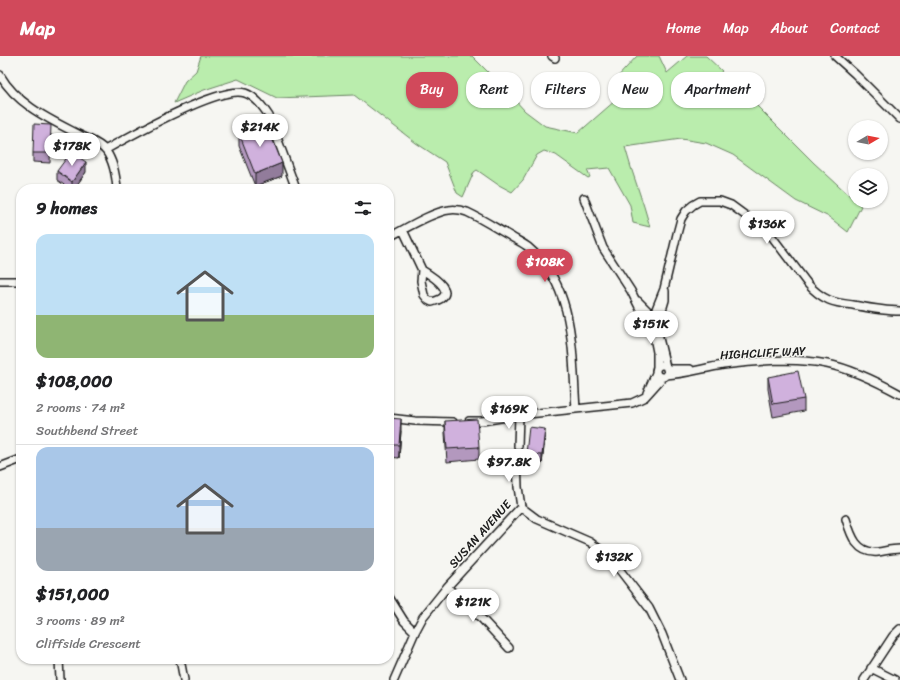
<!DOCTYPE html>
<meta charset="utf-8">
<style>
:root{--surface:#fff;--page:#f6f6f6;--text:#202124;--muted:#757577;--line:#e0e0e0;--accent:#d1495b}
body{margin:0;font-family:Sriracha,sans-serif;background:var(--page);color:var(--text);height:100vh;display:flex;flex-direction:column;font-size:15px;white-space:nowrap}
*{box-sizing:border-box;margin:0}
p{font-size:13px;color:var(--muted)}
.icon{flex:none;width:22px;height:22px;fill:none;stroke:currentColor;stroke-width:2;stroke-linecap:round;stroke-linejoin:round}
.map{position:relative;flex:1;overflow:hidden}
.side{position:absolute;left:16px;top:128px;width:378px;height:480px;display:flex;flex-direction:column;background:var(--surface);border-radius:16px;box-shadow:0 1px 3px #0004}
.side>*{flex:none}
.hud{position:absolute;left:406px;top:16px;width:380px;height:36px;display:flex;gap:8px}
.needle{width:26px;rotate:80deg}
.tools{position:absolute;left:848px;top:64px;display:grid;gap:8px}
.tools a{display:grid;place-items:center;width:40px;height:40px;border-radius:50%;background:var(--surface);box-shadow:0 1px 3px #0004;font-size:20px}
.price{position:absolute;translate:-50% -34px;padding:0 9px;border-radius:14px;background:#fff;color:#222;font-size:13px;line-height:26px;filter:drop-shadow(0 1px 2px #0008)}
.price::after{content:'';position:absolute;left:50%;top:24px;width:12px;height:9px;margin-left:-6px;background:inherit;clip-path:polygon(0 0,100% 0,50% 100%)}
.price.on{background:var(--accent);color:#fff}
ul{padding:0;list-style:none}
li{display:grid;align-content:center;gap:8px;height:212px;padding:0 20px}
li+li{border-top:1px solid var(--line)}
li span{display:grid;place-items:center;height:124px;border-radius:12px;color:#555}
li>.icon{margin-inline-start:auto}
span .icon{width:72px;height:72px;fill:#fffc;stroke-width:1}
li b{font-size:17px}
h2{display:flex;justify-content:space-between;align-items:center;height:48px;padding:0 20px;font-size:17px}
.chip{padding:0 14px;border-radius:16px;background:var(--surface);box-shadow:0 1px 3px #0004;font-size:14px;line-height:36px}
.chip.on{background:var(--accent);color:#fff}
header{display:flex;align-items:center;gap:24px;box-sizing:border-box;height:56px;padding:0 20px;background:var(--accent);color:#fff}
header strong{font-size:19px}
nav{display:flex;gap:22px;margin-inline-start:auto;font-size:14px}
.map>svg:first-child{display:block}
.green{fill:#baedad;stroke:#6b8464}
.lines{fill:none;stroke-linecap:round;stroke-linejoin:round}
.minor-casing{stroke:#1c1c1c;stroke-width:10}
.minor{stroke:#f6f6f2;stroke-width:7}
.wall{fill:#b398be;stroke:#1c1c1c}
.shaded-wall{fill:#927c9b;stroke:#1c1c1c}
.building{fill:#d0b1dd;stroke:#1c1c1c}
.labels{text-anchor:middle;stroke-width:3;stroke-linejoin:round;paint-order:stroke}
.street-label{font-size:12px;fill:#1c1c1c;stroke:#f6f6f2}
</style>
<header>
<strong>Map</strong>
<nav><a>Home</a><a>Map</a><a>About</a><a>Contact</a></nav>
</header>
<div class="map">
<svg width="900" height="624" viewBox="0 0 900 624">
<rect width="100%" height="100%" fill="#f6f6f2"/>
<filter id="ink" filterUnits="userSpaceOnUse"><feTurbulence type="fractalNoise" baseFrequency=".025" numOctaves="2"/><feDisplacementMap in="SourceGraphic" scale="8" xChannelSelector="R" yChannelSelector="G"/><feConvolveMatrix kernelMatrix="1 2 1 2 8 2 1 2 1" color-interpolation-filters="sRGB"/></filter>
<g filter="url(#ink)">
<!-- green -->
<path class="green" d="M201,0H472L502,30L525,55L545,70L578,77L616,44L614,25L637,0H659L667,17L687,0H706L722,15L715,23L732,25L814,107L861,150L848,176L829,161L796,145L733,99L706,87L681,83L625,91C632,118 643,144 650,171L633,167L630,149L609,112L587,114L590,121L588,122L556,99L544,95L537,99L523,124L512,136L497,128L477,114L474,116L463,141L457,137L445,106L416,87L354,39L277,42L238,23L204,34L174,47L185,25L196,15Z"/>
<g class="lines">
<!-- minor casing -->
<g class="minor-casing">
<path id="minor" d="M552,0L555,2
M835,0L855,18L900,63
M0,19C17,49 51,64 80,79C88,83 100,87 106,95C114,106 116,120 117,133
M105,94C130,80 220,29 245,37C256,41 263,51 269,60L296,133
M584,142L603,192L631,235L640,253L653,268H657L660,264L658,259L654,258L651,261L650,263
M403,174L422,214L421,225L424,239L428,244L432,246C461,239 434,221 422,214
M389,181C405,173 432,156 449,154C455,153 461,154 467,156C482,163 496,172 510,180C516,184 523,187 528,191C576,230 572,298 576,353
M0,225H21
M638,245L652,259
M654,258L664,233L677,178L681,163L686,155L693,149L700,145H720L731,149L757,168L770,178L807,227C813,234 820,240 829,244C836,247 845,248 853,249C869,252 884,255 900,255
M660,261L665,244V235
M651,266L657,296V311
M659,267V282L666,311
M656 315a6 6 0 1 1 12 0a6 6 0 1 1-12 0Z
M667,313H690
M666,319C686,318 704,312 723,309C757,305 794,301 827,308C852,313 878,326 900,338
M647,337L656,317
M389,362L415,365L453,366
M469,365H482L519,359L632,347L645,341L663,321
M518,390L519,359
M517,401L518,431L521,451
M0,411L21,403
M521,451L537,463L590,486L609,500L649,552L662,578L680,624
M846,463C851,480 857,498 878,496C885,495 892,493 900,493
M447,531L483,564L509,592
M389,541L404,565L415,576
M59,603L60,624
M180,603L184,624
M871,612L895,624
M394,624L415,576L423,561L447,531L521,451
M864,624L893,580L900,573"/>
</g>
<!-- minor -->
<use href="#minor" class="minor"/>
</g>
<!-- wall -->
<path class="wall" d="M239,77L282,120L255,130L239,90Z
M51,78L50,107L33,106V97Z
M57,115L86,116L74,133H70L57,124Z
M768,321L804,343V355L773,361L768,333Z
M389,362L401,375L399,402L389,401Z
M445,365L479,391V403L447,406L445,377Z
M545,382L542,408L526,407V398Z"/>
<!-- shaded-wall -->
<path class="shaded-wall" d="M86,106V116L74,133H72V126Z
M282,107V120L255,130V118Z
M401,363V375L399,402V389Z
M545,373V382L542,408V399Z"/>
<!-- building -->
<path class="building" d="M266,67L282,107L255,118L239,77Z
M34,68L51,69L50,97H33Z
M71,96L86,106L72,126L57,115Z
M798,315L804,343L773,348L768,321Z
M389,362L401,363L399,389H389Z
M477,363L479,391L447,393L445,365Z
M529,371L545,373L542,399L526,398Z"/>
</g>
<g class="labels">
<!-- street labels -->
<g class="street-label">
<text transform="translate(763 297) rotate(-3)" y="4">HIGHCLIFF WAY</text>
<text transform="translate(480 478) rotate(-48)" y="4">SUSAN AVENUE</text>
</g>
</g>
</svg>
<div class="tools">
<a><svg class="needle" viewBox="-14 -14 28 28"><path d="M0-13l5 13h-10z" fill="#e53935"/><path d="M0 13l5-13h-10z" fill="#757577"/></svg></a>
<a><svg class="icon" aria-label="layers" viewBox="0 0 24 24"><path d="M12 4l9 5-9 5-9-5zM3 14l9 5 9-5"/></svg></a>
</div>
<b class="price" style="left:260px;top:92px">$214K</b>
<b class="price" style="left:72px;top:111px">$178K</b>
<b class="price" style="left:767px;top:189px">$136K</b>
<b class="price on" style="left:545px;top:227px">$108K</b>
<b class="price" style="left:651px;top:289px">$151K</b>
<b class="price" style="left:509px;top:374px">$169K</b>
<b class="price" style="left:509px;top:427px">$97.8K</b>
<b class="price" style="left:614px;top:522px">$132K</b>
<b class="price" style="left:473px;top:567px">$121K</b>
<div class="hud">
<a class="chip on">Buy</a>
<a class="chip">Rent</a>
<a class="chip">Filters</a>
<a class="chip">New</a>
<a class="chip">Apartment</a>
</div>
<section class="side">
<h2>9 homes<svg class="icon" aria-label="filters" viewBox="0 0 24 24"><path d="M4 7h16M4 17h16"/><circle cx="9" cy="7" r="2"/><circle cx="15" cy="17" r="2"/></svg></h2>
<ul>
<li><span style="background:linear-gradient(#bfe0f5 65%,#8fb573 0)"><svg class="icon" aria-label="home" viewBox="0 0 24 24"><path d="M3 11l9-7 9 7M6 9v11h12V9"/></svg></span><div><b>$108,000</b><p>2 rooms · 74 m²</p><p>Southbend Street</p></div></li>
<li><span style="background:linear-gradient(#a9c7e8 65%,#9aa5b1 0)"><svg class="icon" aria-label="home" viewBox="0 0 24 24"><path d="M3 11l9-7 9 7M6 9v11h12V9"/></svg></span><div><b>$151,000</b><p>3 rooms · 89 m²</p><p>Cliffside Crescent</p></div></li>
</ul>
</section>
</div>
